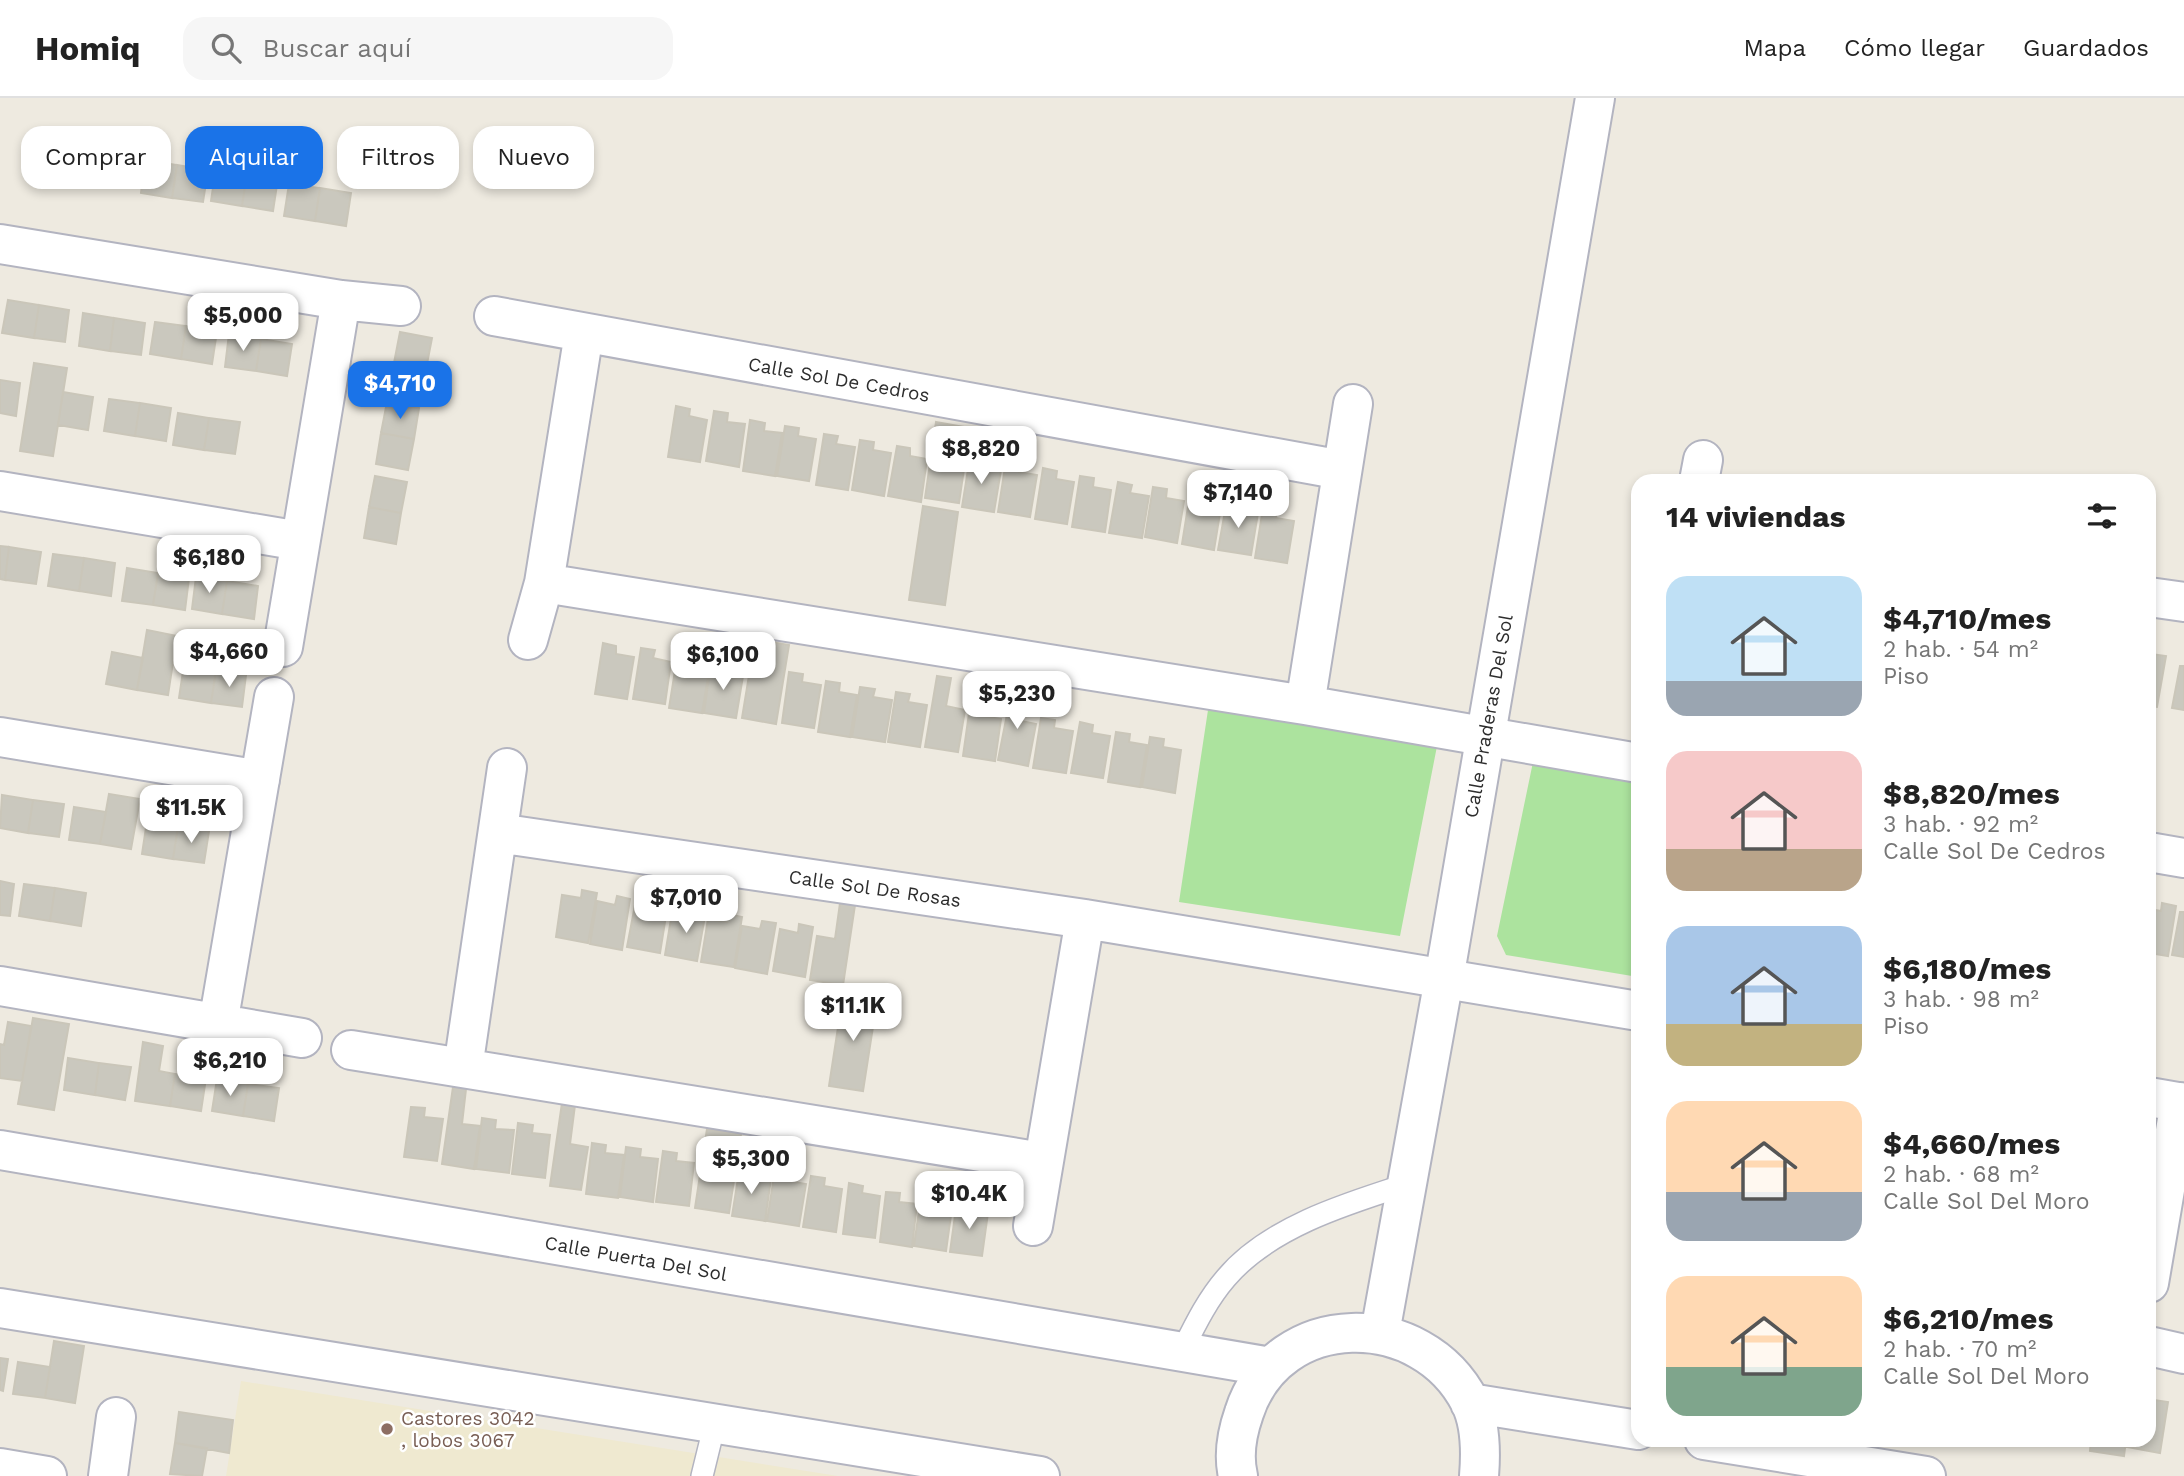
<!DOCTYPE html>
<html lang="es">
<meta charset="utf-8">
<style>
:root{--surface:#fff;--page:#f6f6f6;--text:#222;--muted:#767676;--line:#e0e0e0;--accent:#1a73e8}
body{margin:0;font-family:"Work Sans",sans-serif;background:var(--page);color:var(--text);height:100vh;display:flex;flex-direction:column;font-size:26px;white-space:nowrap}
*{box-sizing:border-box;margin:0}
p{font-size:23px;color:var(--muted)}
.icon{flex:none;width:38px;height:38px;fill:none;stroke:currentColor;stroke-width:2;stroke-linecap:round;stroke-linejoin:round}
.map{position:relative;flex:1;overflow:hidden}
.details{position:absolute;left:1631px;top:376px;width:525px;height:973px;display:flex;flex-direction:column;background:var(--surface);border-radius:21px;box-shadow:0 4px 10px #0003}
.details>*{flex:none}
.hud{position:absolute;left:21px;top:28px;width:665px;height:63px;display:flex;gap:14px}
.price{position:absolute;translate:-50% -60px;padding:0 16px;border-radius:14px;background:#fff;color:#222;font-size:23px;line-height:46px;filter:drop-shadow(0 2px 4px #0008)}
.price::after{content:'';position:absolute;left:50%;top:42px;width:21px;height:16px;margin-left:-10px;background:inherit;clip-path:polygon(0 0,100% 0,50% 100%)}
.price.selected{background:var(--accent);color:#fff}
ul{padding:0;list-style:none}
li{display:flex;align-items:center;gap:21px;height:175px;padding:0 35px}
li span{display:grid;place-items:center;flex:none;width:196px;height:140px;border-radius:21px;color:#555}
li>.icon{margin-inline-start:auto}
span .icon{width:84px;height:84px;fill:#fffc;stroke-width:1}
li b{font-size:30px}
h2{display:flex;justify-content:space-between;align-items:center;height:84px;padding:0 35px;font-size:30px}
.tag{padding:0 24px;border-radius:21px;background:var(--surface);box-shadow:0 4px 10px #0003;font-size:24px;line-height:63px}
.tag.selected{background:var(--accent);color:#fff}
header{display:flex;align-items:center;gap:42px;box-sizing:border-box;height:98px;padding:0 35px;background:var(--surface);border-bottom:2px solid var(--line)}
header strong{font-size:33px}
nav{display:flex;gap:38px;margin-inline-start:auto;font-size:24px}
.search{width:490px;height:63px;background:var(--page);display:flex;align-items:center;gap:18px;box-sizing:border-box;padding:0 24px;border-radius:21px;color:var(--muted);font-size:26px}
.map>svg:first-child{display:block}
.education{fill:#efe9d0}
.green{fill:#ace39e}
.building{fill:#cac8be;stroke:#cac6b9;stroke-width:2}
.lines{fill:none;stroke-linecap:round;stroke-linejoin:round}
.lane-casing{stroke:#b3b4c0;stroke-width:24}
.street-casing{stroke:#b3b4c0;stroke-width:42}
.secondary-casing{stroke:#b3b4c0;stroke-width:42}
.lane{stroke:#fff;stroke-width:21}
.street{stroke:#fff;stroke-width:38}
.secondary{stroke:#fff;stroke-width:38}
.education-dot{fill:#8d6e63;stroke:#fff;stroke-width:2.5}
.labels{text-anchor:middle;stroke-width:5;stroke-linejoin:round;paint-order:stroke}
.street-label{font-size:19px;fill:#2d2d2d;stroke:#fff}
.education-label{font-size:19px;fill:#785e54;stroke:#fff;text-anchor:start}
</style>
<header>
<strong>Homiq</strong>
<div class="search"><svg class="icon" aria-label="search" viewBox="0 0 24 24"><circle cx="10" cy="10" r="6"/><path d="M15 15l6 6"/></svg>Buscar aquí</div>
<nav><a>Mapa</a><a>Cómo llegar</a><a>Guardados</a></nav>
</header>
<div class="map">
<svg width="2184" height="1378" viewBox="0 0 2184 1378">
<rect width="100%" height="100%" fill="#eeeae0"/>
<!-- education -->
<path class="education" d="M241,1283L838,1378H226Z"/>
<!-- green -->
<path class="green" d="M1208,612L1438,643L1400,838L1179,804Z
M1533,664L1638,683V879L1506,857L1497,838Z"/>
<!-- building -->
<path class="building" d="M145,62L177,67L172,100L141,95Z
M177,67L208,72L203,104L172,100Z
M216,70L247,75L242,108L211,103Z
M247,75L278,80L273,113L242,108Z
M289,86L320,90L315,123L284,118Z
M320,90L351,95L346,128L315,123Z
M8,202L39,207L34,240L2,235Z
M39,207L69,212L65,244L34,240Z
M83,215L114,220L110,253L79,248Z
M114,220L145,225L141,257L110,253Z
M155,224L186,228L181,261L150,256Z
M186,228L217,233L212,266L181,261Z
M400,234L432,240L426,271L394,265Z
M229,236L261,241L256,273L225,269Z
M261,241L292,246L287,278L256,273Z
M34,265L67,270L53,358L20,353Z
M394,265L426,271L421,302L389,296Z
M0,282L20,285L16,318L0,315Z
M63,294L93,299L88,332L58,327Z
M109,301L140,305L135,338L104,333Z
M387,304L419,310L414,341L381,335Z
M140,305L171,310L166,343L135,338Z
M676,308L690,311L689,318L707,322L700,364L668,359Z
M714,313L728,315L727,324L745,326L739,369L706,363Z
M178,315L209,320L204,352L173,347Z
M209,320L240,324L235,356L204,352Z
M750,322L765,325L764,333L782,335L775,378L743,373Z
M936,324L970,330L959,405L925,400Z
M785,328L799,330L798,338L816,341L809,383L777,378Z
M381,335L414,341L408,372L376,366Z
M824,336L838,338L836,346L855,349L848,392L816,387Z
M860,342L874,344L873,352L891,355L884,398L852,392Z
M897,348L910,350V358L927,361L921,404L888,398Z
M970,359L984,361L982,369L1001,372L994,414L962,409Z
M1006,363L1020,366L1019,374L1037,377L1030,419L998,414Z
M1043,370L1057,373L1056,381L1074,384L1067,426L1035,421Z
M375,378L407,384L401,415L369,409Z
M1080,378L1094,380L1093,389L1111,392L1105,434L1072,429Z
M1118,384L1132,387L1130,395L1149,398L1142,440L1109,435Z
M1153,389L1167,391L1166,400L1184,403L1177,445L1145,439Z
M1190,396L1204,398L1203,406L1221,409L1214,452L1182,446Z
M1227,402L1240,404L1239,412L1258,415L1251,457L1218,452Z
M923,408L958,414L945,507L909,502Z
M369,409L401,415L396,446L364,440Z
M1263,410L1277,411L1276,420L1294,423L1287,465L1255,460Z
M0,448L9,449L5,482L0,481Z
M9,449L41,454L36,486L5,482Z
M53,456L84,460L79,493L48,488Z
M84,460L115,465L111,498L79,493Z
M127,470L158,475L153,507L122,503Z
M158,475L189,480L185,512L153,507Z
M196,479L227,483L222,516L192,511Z
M227,483L258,488L254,521L222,516Z
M147,532L177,538L168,597L137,592Z
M755,541L789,547L776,626L742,620Z
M603,545L616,548V556L634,559L627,601L595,596Z
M641,550L655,552L653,560L671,564L665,606L633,601Z
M112,554L143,560L137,592L106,586Z
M2151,556L2166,558L2157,609L2149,608Z
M677,560L692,562L690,570L709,573L702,615L669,610Z
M711,564L726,567L725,575L743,578L736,620L704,615Z
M184,567L216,572L211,605L179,600Z
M2180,568H2184V612L2172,610Z
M216,572L246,577L242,609L211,605Z
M789,574L803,576L802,584L821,587L814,630L782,625Z
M937,578L951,580L946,608L965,612L958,654L925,649Z
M826,583L840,585L839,594L857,597L850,639L818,634Z
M1013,586L1028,589L1021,623L1036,626L1028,668L998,662Z
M860,589L875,591L873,599L892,602L885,644L852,639Z
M896,594L910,596L908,604L927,607L920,649L888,644Z
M970,608L985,610L983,618L1001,621L995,663L963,658Z
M1041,620L1055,622L1054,630L1073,633L1066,675L1033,670Z
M1080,624L1093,627L1092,635L1110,638L1103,680L1071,675Z
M1116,634L1130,636L1129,644L1147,647L1140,689L1108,684Z
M1150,639L1164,641L1163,649L1181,652L1175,695L1142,689Z
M109,696L140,701L131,751L100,746Z
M2,697L33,702L28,735L0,730Z
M33,702L64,706L59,739L28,735Z
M74,709L106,714L100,746L69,742Z
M147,723L178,728L173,761L142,756Z
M178,728L209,733L204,765L173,761Z
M0,783L14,786L10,818L0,817Z
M24,786L55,790L50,823L19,818Z
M55,790L86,795L81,828L50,823Z
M582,792L597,795L588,845L556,839L562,797L581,800Z
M617,798L630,801L622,852L590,846L597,803L615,807Z
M654,802L668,805L660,855L627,849L635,807L653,810Z
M840,805L855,807L843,887L810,882L817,838L835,841Z
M2162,805L2176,808L2168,858L2149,855V811L2161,813Z
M692,810L706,812L697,863L665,857L672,815L690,818Z
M2180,814H2184V859L2172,857Z
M728,816L742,819L734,869L701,864L708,821L727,824Z
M762,823L776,825L767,876L735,870L742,828L760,831Z
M799,826L813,829L805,879L773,873L780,831L798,835Z
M843,897L877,903L863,993L829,988Z
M33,920L69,926L54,1012L18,1006Z
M8,924L31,928L22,983L0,980V946L4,947Z
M143,944L163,948L159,973L175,976L170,1008L135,1003Z
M68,960L99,965L95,997L64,992Z
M99,965L131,969L125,1002L95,997Z
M175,976L206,980L201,1013L170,1008Z
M217,981L248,986L243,1018L212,1013Z
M248,986L279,990L274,1023L243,1018Z
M453,989L466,991L462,1026L480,1028L474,1071L442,1066Z
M562,1005L575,1007L570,1046L588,1049L581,1092L550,1088Z
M411,1009L425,1010L424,1019L443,1021L437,1063L404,1059Z
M482,1020L496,1022L495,1031L514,1032L509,1075L476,1071Z
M518,1025L533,1027L532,1035L550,1037L545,1080L512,1076Z
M707,1031L741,1036L729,1115L695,1110Z
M592,1045L606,1047L605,1055L624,1057L618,1100L586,1096Z
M626,1049L641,1051L640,1059L658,1061L653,1104L620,1099Z
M663,1053L677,1055L676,1063L694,1065L689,1108L656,1104Z
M740,1068L754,1070L753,1078L771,1081L765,1123L732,1118Z
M775,1072L789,1075L788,1083L806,1086L799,1128L767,1123Z
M811,1078L825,1080L824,1088L842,1091L836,1134L803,1129Z
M849,1085L863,1088L862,1095L880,1098L875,1140L843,1136Z
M886,1094L900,1095L899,1104L917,1106L912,1149L880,1144Z
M921,1098L935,1100L934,1108L952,1110L946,1153L914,1148Z
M957,1103L971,1105L970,1113L988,1115L982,1158L950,1154Z
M54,1243L84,1248L75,1305L45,1300Z
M0,1260L8,1261L3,1293L0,1292Z
M18,1264L50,1269L45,1300L13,1296Z
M2154,1302L2168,1304L2160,1355L2127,1349L2128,1342H2149V1309L2153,1310Z
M179,1314L233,1322L229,1355L175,1345Z
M2091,1342H2126L2124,1358L2090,1353Z
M175,1345L207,1350L202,1378L170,1376Z"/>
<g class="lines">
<!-- lane casing -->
<g class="lane-casing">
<path id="lane" d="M1182,1253C1195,1227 1207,1202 1226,1180C1268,1130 1345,1106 1405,1087
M702,1378L715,1325"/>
</g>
<!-- street casing -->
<g class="street-casing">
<path id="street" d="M0,146L341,202L401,208
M494,218L1342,372
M1699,383L1703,362
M0,393L300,443
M544,485L1305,607L1638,665
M2149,499L2184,504
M528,542L544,485L584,235
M283,549L341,202
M1305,607L1353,306
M0,639L260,682
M498,735L1085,821L1638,913
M2149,754L2184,760
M0,888L302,940
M218,926L274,599
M351,952L1042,1064
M463,970L507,670
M2149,999L2184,1005
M1033,1128L1085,821
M2149,1185L2180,1004
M2149,1248L2184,1256
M0,1370L47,1378
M108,1378L116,1319"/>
</g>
<!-- secondary casing -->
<g class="secondary-casing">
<path id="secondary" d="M0,1052L1271,1269
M0,1210L1040,1378
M1380,1235L1444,881L1595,0
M1470,1305L1638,1332
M1704,1342L1926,1378
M1238,1378C1233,1357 1237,1335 1244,1315C1278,1210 1422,1210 1470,1304C1481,1326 1481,1354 1479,1378"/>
</g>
<!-- lane -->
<use href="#lane" class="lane"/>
<!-- street -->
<use href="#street" class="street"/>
<!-- secondary -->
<use href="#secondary" class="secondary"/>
</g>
<!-- markers -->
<circle class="education-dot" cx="387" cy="1331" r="7"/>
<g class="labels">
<!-- street labels -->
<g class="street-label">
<text transform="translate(839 281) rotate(10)" y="7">Calle Sol De Cedros</text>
<text transform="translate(1488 618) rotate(-80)" y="7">Calle Praderas Del Sol</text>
<text transform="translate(875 790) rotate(8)" y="7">Calle Sol De Rosas</text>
<text transform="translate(636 1160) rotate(10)" y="7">Calle Puerta Del Sol</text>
</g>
<!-- education labels -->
<g class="education-label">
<text x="401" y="1327">Castores 3042<tspan x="401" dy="22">, lobos 3067</tspan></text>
</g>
</g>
</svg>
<b class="price" style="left:243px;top:255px">$5,000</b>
<b class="price selected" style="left:400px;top:323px">$4,710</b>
<b class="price" style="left:981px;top:388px">$8,820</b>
<b class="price" style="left:1238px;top:432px">$7,140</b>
<b class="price" style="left:209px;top:497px">$6,180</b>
<b class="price" style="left:229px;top:591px">$4,660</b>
<b class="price" style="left:723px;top:594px">$6,100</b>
<b class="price" style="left:1017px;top:633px">$5,230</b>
<b class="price" style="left:191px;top:747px">$11.5K</b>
<b class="price" style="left:686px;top:837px">$7,010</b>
<b class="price" style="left:853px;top:945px">$11.1K</b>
<b class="price" style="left:230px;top:1000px">$6,210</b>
<b class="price" style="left:751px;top:1098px">$5,300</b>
<b class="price" style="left:969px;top:1133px">$10.4K</b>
<div class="hud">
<a class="tag">Comprar</a>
<a class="tag selected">Alquilar</a>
<a class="tag">Filtros</a>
<a class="tag">Nuevo</a>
</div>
<section class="details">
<h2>14 viviendas<svg class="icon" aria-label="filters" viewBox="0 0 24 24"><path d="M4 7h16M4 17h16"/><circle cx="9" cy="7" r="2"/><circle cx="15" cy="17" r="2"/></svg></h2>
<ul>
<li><span style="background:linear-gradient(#bfe0f5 75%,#9aa5b1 0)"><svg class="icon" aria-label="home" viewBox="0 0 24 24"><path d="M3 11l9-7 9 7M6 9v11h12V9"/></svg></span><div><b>$4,710/mes</b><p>2 hab. · 54 m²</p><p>Piso</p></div></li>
<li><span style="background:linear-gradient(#f6c9c9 70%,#b9a48a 0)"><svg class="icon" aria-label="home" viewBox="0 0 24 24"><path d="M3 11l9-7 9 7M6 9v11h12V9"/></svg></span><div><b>$8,820/mes</b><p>3 hab. · 92 m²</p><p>Calle Sol De Cedros</p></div></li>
<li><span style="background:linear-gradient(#a9c7e8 70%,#c2b280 0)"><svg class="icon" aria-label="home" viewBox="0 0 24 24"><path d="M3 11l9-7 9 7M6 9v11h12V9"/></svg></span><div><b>$6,180/mes</b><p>3 hab. · 98 m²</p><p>Piso</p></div></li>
<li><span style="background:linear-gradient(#ffd9b3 65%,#9aa5b1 0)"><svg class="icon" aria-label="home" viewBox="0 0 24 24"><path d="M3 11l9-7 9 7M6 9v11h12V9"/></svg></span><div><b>$4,660/mes</b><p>2 hab. · 68 m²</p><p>Calle Sol Del Moro</p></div></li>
<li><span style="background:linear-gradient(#ffd9b3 65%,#7fa58c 0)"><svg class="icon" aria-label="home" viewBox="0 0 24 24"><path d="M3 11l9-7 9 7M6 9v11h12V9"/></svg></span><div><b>$6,210/mes</b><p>2 hab. · 70 m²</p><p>Calle Sol Del Moro</p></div></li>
</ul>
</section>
</div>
